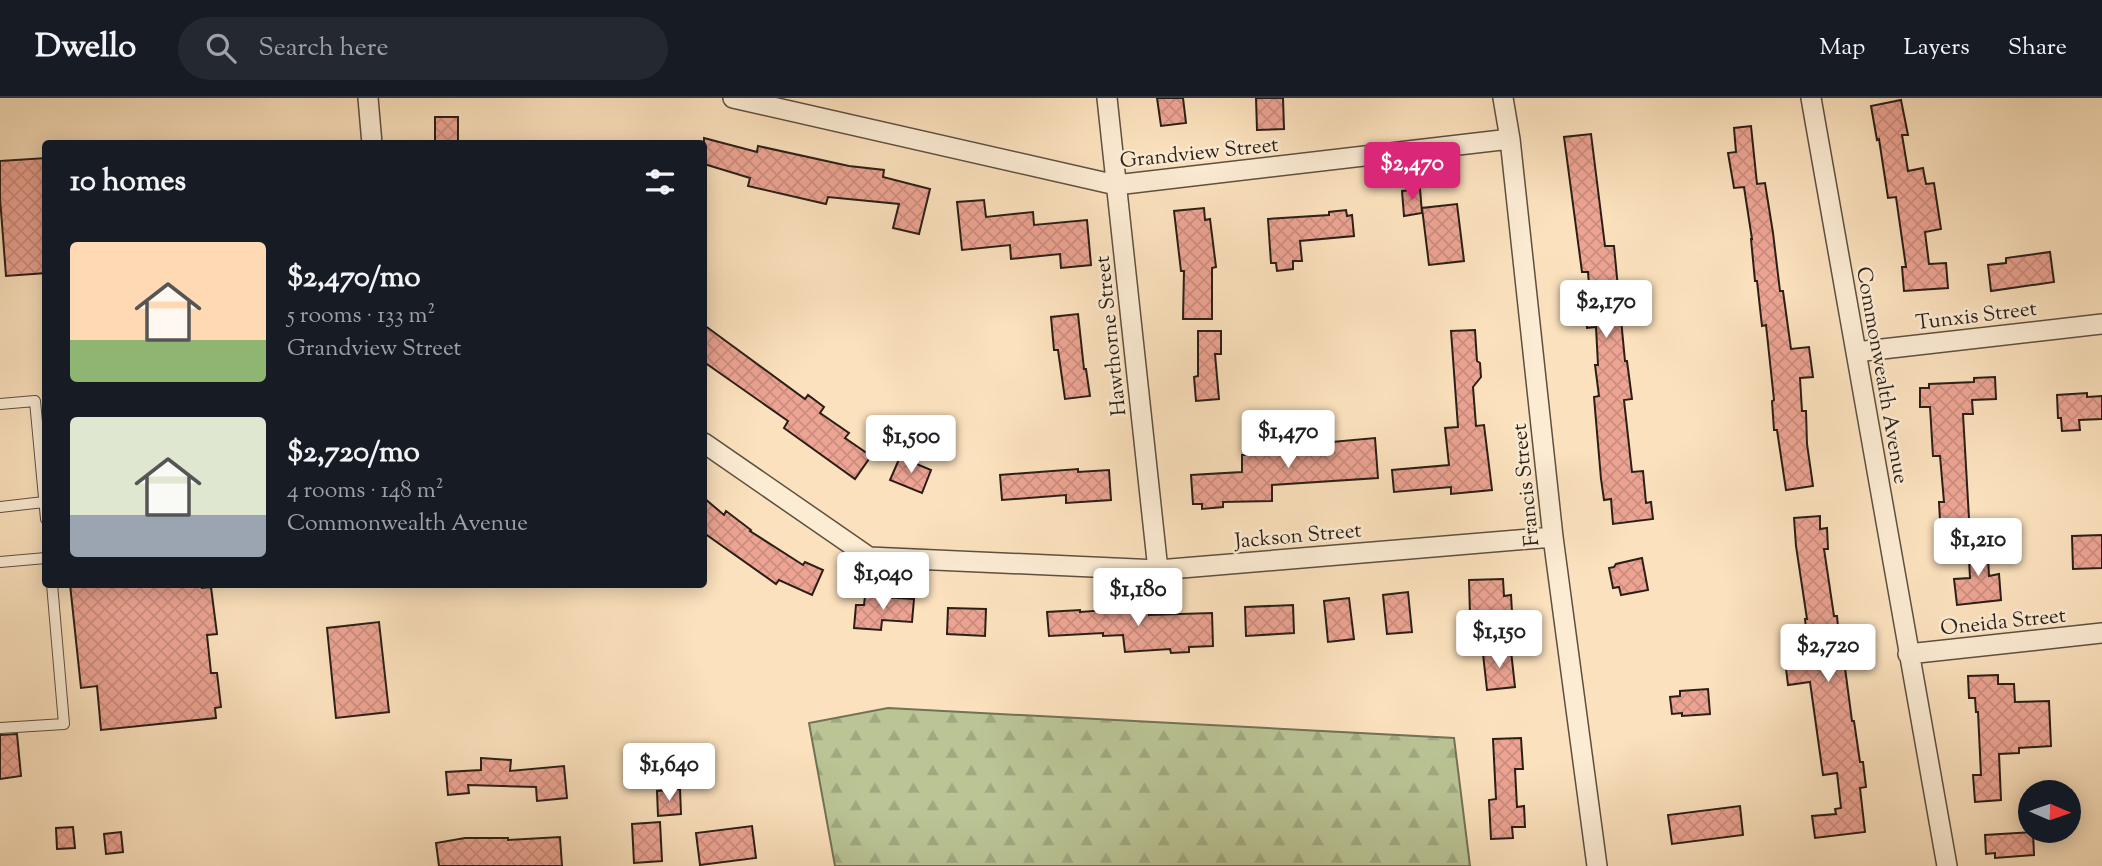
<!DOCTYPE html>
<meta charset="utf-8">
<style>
:root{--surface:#171b24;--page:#242831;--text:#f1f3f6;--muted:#9ea1a6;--line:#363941;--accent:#db2777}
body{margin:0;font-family:"Sorts Mill Goudy",serif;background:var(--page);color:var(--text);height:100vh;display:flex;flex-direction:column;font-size:26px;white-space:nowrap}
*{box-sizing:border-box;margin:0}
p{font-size:23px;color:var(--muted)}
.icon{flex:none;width:38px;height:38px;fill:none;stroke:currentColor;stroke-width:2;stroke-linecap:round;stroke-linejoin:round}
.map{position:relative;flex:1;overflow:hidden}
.drawer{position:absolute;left:42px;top:42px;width:665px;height:448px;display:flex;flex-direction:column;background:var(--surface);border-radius:7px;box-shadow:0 4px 18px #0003}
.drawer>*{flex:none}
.needle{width:46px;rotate:92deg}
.tools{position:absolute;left:2018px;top:682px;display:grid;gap:14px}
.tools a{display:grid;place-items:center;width:63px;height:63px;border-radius:50%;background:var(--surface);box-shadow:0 4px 18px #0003;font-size:35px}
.price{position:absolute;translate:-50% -60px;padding:0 16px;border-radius:7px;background:#fff;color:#222;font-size:23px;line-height:46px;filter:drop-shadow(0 2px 4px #0008)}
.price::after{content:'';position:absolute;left:50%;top:42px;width:21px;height:16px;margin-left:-10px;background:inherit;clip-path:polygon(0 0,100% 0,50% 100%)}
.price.active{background:var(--accent);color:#fff}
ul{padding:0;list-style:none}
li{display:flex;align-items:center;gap:21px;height:175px;padding:0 28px}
li span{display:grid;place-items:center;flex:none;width:196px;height:140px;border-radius:7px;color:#555}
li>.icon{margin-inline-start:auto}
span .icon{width:84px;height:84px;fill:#fffc;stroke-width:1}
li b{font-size:30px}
h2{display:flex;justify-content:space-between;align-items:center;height:84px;padding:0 28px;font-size:30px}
header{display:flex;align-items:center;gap:42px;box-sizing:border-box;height:98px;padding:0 35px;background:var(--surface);border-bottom:2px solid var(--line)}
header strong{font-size:33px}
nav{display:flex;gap:38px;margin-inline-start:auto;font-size:24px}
.search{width:490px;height:63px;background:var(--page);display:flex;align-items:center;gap:18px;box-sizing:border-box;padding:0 24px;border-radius:38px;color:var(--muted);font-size:26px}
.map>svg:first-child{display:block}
.forest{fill:url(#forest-firs);stroke:#727256;stroke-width:2}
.building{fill:url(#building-cross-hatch);stroke:#2a1f17;stroke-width:2}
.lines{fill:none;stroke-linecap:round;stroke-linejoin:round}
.service-casing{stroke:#5e5040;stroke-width:12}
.minor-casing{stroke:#5e5040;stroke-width:22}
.service{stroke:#fcecd4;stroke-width:10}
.minor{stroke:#fcecd4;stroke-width:19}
.labels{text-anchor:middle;stroke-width:5;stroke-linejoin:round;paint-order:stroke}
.street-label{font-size:21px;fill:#2a1f17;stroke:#fcecd4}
</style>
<header>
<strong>Dwello</strong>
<div class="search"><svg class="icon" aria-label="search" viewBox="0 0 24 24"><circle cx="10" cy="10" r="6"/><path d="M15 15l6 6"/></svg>Search here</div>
<nav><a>Map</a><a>Layers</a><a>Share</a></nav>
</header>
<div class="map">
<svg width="2102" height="768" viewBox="0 0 2102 768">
<defs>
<pattern id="forest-firs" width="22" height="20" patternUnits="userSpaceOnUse" patternTransform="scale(1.75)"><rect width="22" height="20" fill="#bac495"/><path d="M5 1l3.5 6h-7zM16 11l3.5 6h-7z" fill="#a0a880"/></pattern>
<pattern id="building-cross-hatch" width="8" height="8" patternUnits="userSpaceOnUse" patternTransform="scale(1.75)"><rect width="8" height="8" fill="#eda493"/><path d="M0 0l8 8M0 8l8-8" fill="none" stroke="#cb8d7e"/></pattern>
</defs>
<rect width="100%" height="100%" fill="#fbe1bd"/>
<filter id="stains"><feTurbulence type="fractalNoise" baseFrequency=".00286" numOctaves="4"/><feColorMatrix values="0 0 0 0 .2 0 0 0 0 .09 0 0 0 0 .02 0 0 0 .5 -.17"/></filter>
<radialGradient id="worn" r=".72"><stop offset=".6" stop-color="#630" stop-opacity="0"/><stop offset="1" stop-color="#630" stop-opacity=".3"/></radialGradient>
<!-- forest -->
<path class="forest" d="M888,610L1454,640L1470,768H835L809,625Z"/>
<!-- building -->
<path class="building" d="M1157,0H1183L1186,25L1161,28Z
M1256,0H1283L1284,31L1257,32Z
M1901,2L1908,37H1902L1908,73L1923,70L1926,86L1934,85L1941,131L1925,134L1929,166L1946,165L1948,190L1904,193L1902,169H1906L1896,99L1888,100L1879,41L1877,42L1871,8Z
M435,19H458V46H435Z
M1751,28L1757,86L1765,85L1773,135L1780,193H1783L1791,251L1809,249L1813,279L1800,280L1802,313H1806L1807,346L1813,388L1786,392L1777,332H1774L1772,303L1774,302L1766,227L1762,228L1757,183H1755L1751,141H1752L1744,89L1734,90L1728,55L1736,54L1734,30Z
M1591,36L1605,148H1614L1625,263H1627L1632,301L1624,302L1632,374L1643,373L1646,405L1651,404L1653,421L1613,426L1611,401L1604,402L1601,381L1594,299L1599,298L1595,267H1598L1596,229L1587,230V211H1591L1588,174H1582L1564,39Z
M704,40L757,54L758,48L849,68L884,72L883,79L930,91L919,136L893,130L899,106L828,99L826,106L748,88L750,80L704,66Z
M46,60V175L6,178L0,100V63Z
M1420,91L1422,115L1404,118L1402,93Z
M984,102L986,119L1033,114L1034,127L1087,122L1091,167L1061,170L1060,156L1011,161L1010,147L962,152L957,104Z
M1457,106L1464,163L1429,167L1422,110Z
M1204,110L1205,122L1210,121L1216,169L1212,170V221H1183L1184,173H1181L1174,113Z
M1346,112L1347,118L1352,117L1354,138L1300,143L1302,163H1293V171L1277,173L1276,165H1271L1268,121L1329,117V114Z
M2050,154L2054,184L1991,193L1988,167L2006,165V160Z
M1078,216L1084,271H1086L1090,298L1065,301L1058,252H1054L1051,219Z
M704,227L805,301L808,297L824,309L820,315L849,335L845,340L871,358L855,381L784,330L788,323L704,264Z
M1475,232L1477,263L1480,265L1481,279L1473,289L1476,328L1484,327L1492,392L1451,396V389L1394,394L1392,372L1449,367L1445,330L1458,329L1451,233Z
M1198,233H1221V256H1215L1219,301L1196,303L1194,279L1198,278Z
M1995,279L1996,301L1972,302L1973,316H1963L1970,438L1941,440L1939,404H1944L1940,358H1933L1930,309H1920V290H1929V286L1974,284V280Z
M2087,295V299L2102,298V321L2079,322L2080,332L2062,333L2061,320H2058L2057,297Z
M1321,331V345L1375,340L1378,380L1272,387V403L1223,404V409L1202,411V406H1193L1191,377L1242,374V357H1247V354L1303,351L1302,332Z
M900,359L931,372L922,395L890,382Z
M1078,371V374L1109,372L1111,402L1066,405V397L1002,402L1000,377Z
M704,400L724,417L726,413L751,432L750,433L803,467L805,464L823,472L812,497L779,482L776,486L704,435Z
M1820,418V431L1827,430L1828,451H1824L1834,518H1837L1842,571L1845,570L1852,623H1854L1860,664H1863L1866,689L1860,690L1865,734L1815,740L1812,718L1836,716L1835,711L1841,710L1837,675L1823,677L1810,584L1788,587L1786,570L1810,567L1805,521H1807L1796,448L1794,420Z
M2102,437V470L2073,471L2072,438Z
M1968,442H1987L1989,478L1999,476L2001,502L1957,507L1954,481L1970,480Z
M1642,460L1648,492L1621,497L1619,489L1613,490L1609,470L1614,469L1616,466Z
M1503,481L1504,498L1511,497L1512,514L1470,516L1469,482Z
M70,486H202V490L211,489L217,536L207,537L211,575H217L221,609L215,610L216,620L101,632L97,588L81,590Z
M1408,494L1412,534L1387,536L1383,497Z
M865,498L914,501L912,524L882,522L881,532L854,530L856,507H864Z
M1349,500L1354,541L1328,544L1324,503Z
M1293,507L1294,535L1246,538L1245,509Z
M948,510L986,511L985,538L947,536Z
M1136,510V514H1149V517L1212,515L1213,548L1189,549V554L1171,555L1170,551L1125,554L1123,537L1103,538V535L1049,538L1047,514L1080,512V514Z
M379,524L389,614L336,620L327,530Z
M1511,553L1515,589L1487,592L1483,556Z
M1998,577V586H2014L2015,604L2049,603L2051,648L2019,650V655L1999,656L2001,702L1975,704L1973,677H1981L1978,614H1976L1975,600H1969L1968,578Z
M1708,591L1710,616L1682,618V615L1672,616L1670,599L1680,598V593Z
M17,636L21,678L0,681V637Z
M1521,640L1523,671H1515L1517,709L1524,708L1525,729H1512L1513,740L1491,741L1489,702L1496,701L1493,641Z
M481,660L511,662L510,673L564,668L567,700L537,703L536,689L468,687L469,695L448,697L446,674L481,672Z
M680,691L681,716L658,718L657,693Z
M1740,708L1743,737L1672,746L1668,717Z
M660,724L662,763L634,765L632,726Z
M752,728L756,760L700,767L696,735Z
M73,729L75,750L57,751L56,730Z
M121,734L123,754L106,756L104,736Z
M2033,734L2034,757L1995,760V755L1986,756L1985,737Z
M560,739L562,768H439L436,745L465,740H508V742Z"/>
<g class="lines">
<!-- service casing -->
<g class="service-casing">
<path id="service" d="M0,306L35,303L46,421
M0,409L44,404
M0,464L46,460
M0,630L64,626L52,486"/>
</g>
<!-- minor casing -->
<g class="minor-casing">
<path id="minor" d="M368,0L372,46
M733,0L1116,87L1510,41
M1107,0L1158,472
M1503,0L1510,41L1553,439L1597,768
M1811,0L1947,768
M1856,254L2102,226
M704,345L869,459L1158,472L1553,439
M1908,556L2102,535"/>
</g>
<!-- service -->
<use href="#service" class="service"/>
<!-- minor -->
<use href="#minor" class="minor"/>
</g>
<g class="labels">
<!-- street labels -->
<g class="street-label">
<text transform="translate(1199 54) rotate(-6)" y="7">Grandview Street</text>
<text transform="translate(1976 217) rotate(-7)" y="7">Tunxis Street</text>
<text transform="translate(1110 238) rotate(-96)" y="7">Hawthorne Street</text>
<text transform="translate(1883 277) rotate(80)" y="7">Commonwealth Avenue</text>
<text transform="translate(1525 387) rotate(-96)" y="7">Francis Street</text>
<text transform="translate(1298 437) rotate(-5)" y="7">Jackson Street</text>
<text transform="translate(2003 523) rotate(-6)" y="7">Oneida Street</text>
</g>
</g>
<rect width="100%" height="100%" filter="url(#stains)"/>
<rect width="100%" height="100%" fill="url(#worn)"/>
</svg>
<div class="tools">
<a><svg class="needle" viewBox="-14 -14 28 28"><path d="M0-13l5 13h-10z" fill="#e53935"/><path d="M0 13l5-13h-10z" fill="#9ea1a6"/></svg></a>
</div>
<b class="price active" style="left:1412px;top:104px">$2,470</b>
<b class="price" style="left:1606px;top:242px">$2,170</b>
<b class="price" style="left:1288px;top:372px">$1,470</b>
<b class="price" style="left:911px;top:377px">$1,500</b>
<b class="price" style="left:1978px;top:480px">$1,210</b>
<b class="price" style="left:883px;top:514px">$1,040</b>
<b class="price" style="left:1138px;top:530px">$1,180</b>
<b class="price" style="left:1499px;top:572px">$1,150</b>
<b class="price" style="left:1828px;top:586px">$2,720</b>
<b class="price" style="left:669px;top:705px">$1,640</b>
<section class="drawer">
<h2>10 homes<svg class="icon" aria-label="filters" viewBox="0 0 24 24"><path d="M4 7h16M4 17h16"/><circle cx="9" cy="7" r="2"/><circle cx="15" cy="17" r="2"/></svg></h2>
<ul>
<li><span style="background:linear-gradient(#ffd9b3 70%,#8fb573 0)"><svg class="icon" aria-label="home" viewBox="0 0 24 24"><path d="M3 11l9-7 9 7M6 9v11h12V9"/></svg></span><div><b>$2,470/mo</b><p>5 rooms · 133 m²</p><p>Grandview Street</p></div></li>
<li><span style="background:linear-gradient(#dfe7d0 70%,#9aa5b1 0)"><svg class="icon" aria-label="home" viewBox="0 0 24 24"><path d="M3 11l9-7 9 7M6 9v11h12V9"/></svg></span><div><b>$2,720/mo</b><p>4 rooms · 148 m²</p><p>Commonwealth Avenue</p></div></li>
</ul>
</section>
</div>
